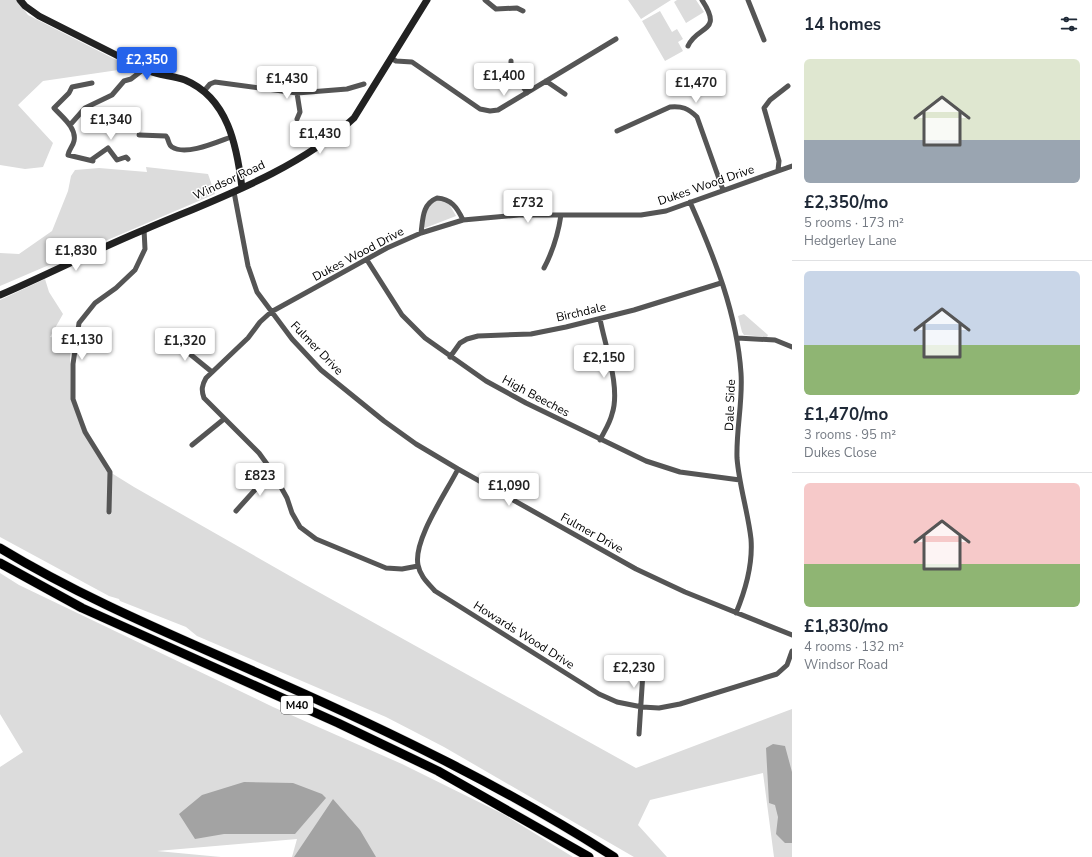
<!DOCTYPE html>
<meta charset="utf-8">
<style>
:root{--surface:#fff;--page:#f6f6f7;--text:#1f2937;--muted:#747a83;--line:#e0e1e3;--accent:#2563eb}
body{margin:0;font-family:"Nunito Sans",sans-serif;background:var(--page);color:var(--text);height:100vh;display:flex;flex-direction:column;font-size:15px;white-space:nowrap}
*{box-sizing:border-box;margin:0}
p{font-size:13px;color:var(--muted)}
.icon{flex:none;width:22px;height:22px;fill:none;stroke:currentColor;stroke-width:2;stroke-linecap:round;stroke-linejoin:round}
.map{position:relative;flex:1;overflow:hidden}
.details{display:flex;flex-direction:column;background:var(--surface);width:300px}
.details>*{flex:none}
.price{position:absolute;translate:-50% -34px;padding:0 9px;border-radius:4px;background:#fff;color:#222;font-size:13px;line-height:26px;filter:drop-shadow(0 1px 2px #0008)}
.price::after{content:'';position:absolute;left:50%;top:24px;width:12px;height:9px;margin-left:-6px;background:inherit;clip-path:polygon(0 0,100% 0,50% 100%)}
.price.current{background:var(--accent);color:#fff}
ul{padding:0;list-style:none}
li{display:grid;align-content:center;gap:8px;height:212px;padding:0 12px}
li+li{border-top:1px solid var(--line)}
li span{display:grid;place-items:center;height:124px;border-radius:6px;color:#555}
li>.icon{margin-inline-start:auto}
span .icon{width:72px;height:72px;fill:#fffc;stroke-width:1}
li b{font-size:17px}
h2{display:flex;justify-content:space-between;align-items:center;height:48px;padding:0 12px;font-size:17px}
main{display:flex;flex:1;min-height:0}
.map>svg:first-child{display:block}
.green{fill:#dcdcdc}
.water{fill:#a3a3a3}
.lines{fill:none;stroke-linecap:round;stroke-linejoin:round}
.highway-casing{stroke:#dbdbdb;stroke-width:10}
.street{stroke:#555;stroke-width:5}
.secondary{stroke:#222;stroke-width:7}
.highway{stroke:#000;stroke-width:9}
.labels{text-anchor:middle;stroke-width:3;stroke-linejoin:round;paint-order:stroke}
.shield{fill:#fff;stroke:#4c4c4c;stroke-width:1}
.shield-label{font-size:11px;font-weight:bold;fill:#000}
.street-label{font-size:12px;fill:#000;stroke:#fff}
</style>
<main>
<div class="map">
<svg width="792" height="857" viewBox="0 0 792 857">
<rect width="100%" height="100%" fill="#fff"/>
<!-- green -->
<path class="green" d="M0,0H17L28,15L132,68L43,81L18,105L53,143L43,167L25,169L0,165Z
M628,0H671L641,19Z
M677,0H696L704,12L686,23L674,2Z
M660,11L672,32L677,29L683,39L678,42L683,51L665,61L642,21Z
M146,167L208,174L215,194L0,286V253L19,254L52,231L68,191L71,176L75,170L99,168L147,172Z
M439,199L447,200L456,216L425,228L422,224L426,207Z
M45,279L49,292L63,314L50,337L72,340L70,350L71,394L105,469L134,487L304,584L636,768L792,709V857H774L763,773L650,800L638,825L667,857H634L444,747L386,717L197,636L186,627L120,601L119,599L109,596L0,537V300Z
M744,314L768,335L767,337L744,335L742,332L738,316Z
M0,573L19,585L273,707L402,764L503,814L573,857H292L297,839L157,851L221,857H0V767L23,752L0,714Z"/>
<!-- water -->
<path class="water" d="M773,744L785,746L792,772V843H785L776,834L778,817L775,805L769,803L766,748Z
M244,782L293,783L322,794L326,798L295,834H224L195,839L179,814L202,795Z
M333,799L360,830L376,857H294Z"/>
<g class="lines">
<!-- highway casing -->
<g class="highway-casing">
<path id="highway" d="M0,548C89,602 185,640 280,683C395,734 508,789 614,857
M0,563L82,608L338,723L438,771L589,857"/>
</g>
<!-- street -->
<path class="street" d="M485,0L496,9L517,8L523,11
M748,0L764,40
M688,46C697,25 724,33 702,0
M391,58L396,61L412,62L480,109L490,111L498,110L616,39
M511,61V68L527,93
M546,81L565,94
M92,83L72,87L69,93L54,108C62,117 77,128 74,141C73,146 69,149 68,155L93,161
M204,91L210,84L215,82L297,93L347,89L364,84
M297,93L300,112L297,119
M70,125L85,108L112,95L124,81L131,79L144,69
M617,131L670,107C682,106 688,108 697,117L723,190
M139,135L166,136C169,139 168,145 172,147C186,156 217,142 231,137
M91,160L108,148L117,160L126,157L128,159
M778,170L779,161L764,108L770,100L788,86
M234,192L248,266L257,292L292,339L321,370L384,421L416,444L458,469L636,569L685,592L792,635
M690,202C714,256 737,314 741,373C743,401 736,430 737,458C739,485 748,512 751,539C753,565 746,589 736,613
M421,233C423,219 422,204 437,198C451,199 457,207 463,220
M367,260L402,315L425,338L486,381L526,403L646,461L680,472L740,480
M544,268C553,251 558,235 561,215
M600,319C605,346 621,388 612,414C610,423 604,432 600,440
M169,337L212,372
M737,338L775,340L792,347
M450,357L460,343L467,339L478,336L531,334L566,327L634,310L721,283
M192,445L224,419
M458,469C446,493 413,540 418,565C420,576 428,583 435,591L599,694L617,702L642,707L659,708L680,704L777,674L787,665L792,651
M236,511L272,471
M109,512L110,472L85,432L73,399V364L79,323L95,303L116,288L135,270L145,249L144,229
M418,566L402,569L386,568L316,539L300,527L292,513L287,498L272,471L259,453L204,398C201,390 202,385 206,378L248,338L260,322L271,312L387,248L421,233L463,220L519,215H641L666,211L792,166
M639,734L643,672"/>
<!-- secondary -->
<path class="secondary" d="M20,0L25,6L39,16L144,69C159,76 171,75 185,80C228,98 237,146 242,188
M0,295C49,274 97,249 146,229C216,199 297,171 354,118L427,0"/>
<!-- highway -->
<use href="#highway" class="highway"/>
</g>
<g class="labels">
<!-- shield labels -->
<rect class="shield" x="281" y="696" width="32" height="18" rx="3"/>
<g class="shield-label">
<text x="297" y="709">M40</text>
</g>
<!-- street labels -->
<g class="street-label">
<text transform="translate(229 180) rotate(-25)" y="4">Windsor Road</text>
<text transform="translate(706 185) rotate(-19)" y="4">Dukes Wood Drive</text>
<text transform="translate(358 254) rotate(-28)" y="4">Dukes Wood Drive</text>
<text transform="translate(581 312) rotate(-13)" y="4">Birchdale</text>
<text transform="translate(317 348) rotate(46)" y="4">Fulmer Drive</text>
<text transform="translate(536 396) rotate(28)" y="4">High Beeches</text>
<text transform="translate(730 405) rotate(-88)" y="4">Dale Side</text>
<text transform="translate(592 533) rotate(29)" y="4">Fulmer Drive</text>
<text transform="translate(524 635) rotate(32)" y="4">Howards Wood Drive</text>
</g>
</g>
</svg>
<b class="price current" style="left:147px;top:81px">£2,350</b>
<b class="price" style="left:504px;top:97px">£1,400</b>
<b class="price" style="left:287px;top:100px">£1,430</b>
<b class="price" style="left:696px;top:104px">£1,470</b>
<b class="price" style="left:111px;top:141px">£1,340</b>
<b class="price" style="left:320px;top:155px">£1,430</b>
<b class="price" style="left:528px;top:224px">£732</b>
<b class="price" style="left:76px;top:272px">£1,830</b>
<b class="price" style="left:82px;top:361px">£1,130</b>
<b class="price" style="left:185px;top:362px">£1,320</b>
<b class="price" style="left:604px;top:379px">£2,150</b>
<b class="price" style="left:260px;top:497px">£823</b>
<b class="price" style="left:509px;top:507px">£1,090</b>
<b class="price" style="left:634px;top:689px">£2,230</b>
</div>
<section class="details">
<h2>14 homes<svg class="icon" aria-label="filters" viewBox="0 0 24 24"><path d="M4 7h16M4 17h16"/><circle cx="9" cy="7" r="2"/><circle cx="15" cy="17" r="2"/></svg></h2>
<ul>
<li><span style="background:linear-gradient(#dfe7d0 65%,#9aa5b1 0)"><svg class="icon" aria-label="home" viewBox="0 0 24 24"><path d="M3 11l9-7 9 7M6 9v11h12V9"/></svg></span><div><b>£2,350/mo</b><p>5 rooms · 173 m²</p><p>Hedgerley Lane</p></div></li>
<li><span style="background:linear-gradient(#c9d6e8 60%,#8fb573 0)"><svg class="icon" aria-label="home" viewBox="0 0 24 24"><path d="M3 11l9-7 9 7M6 9v11h12V9"/></svg></span><div><b>£1,470/mo</b><p>3 rooms · 95 m²</p><p>Dukes Close</p></div></li>
<li><span style="background:linear-gradient(#f6c9c9 65%,#8fb573 0)"><svg class="icon" aria-label="home" viewBox="0 0 24 24"><path d="M3 11l9-7 9 7M6 9v11h12V9"/></svg></span><div><b>£1,830/mo</b><p>4 rooms · 132 m²</p><p>Windsor Road</p></div></li>
</ul>
</section>
</main>
